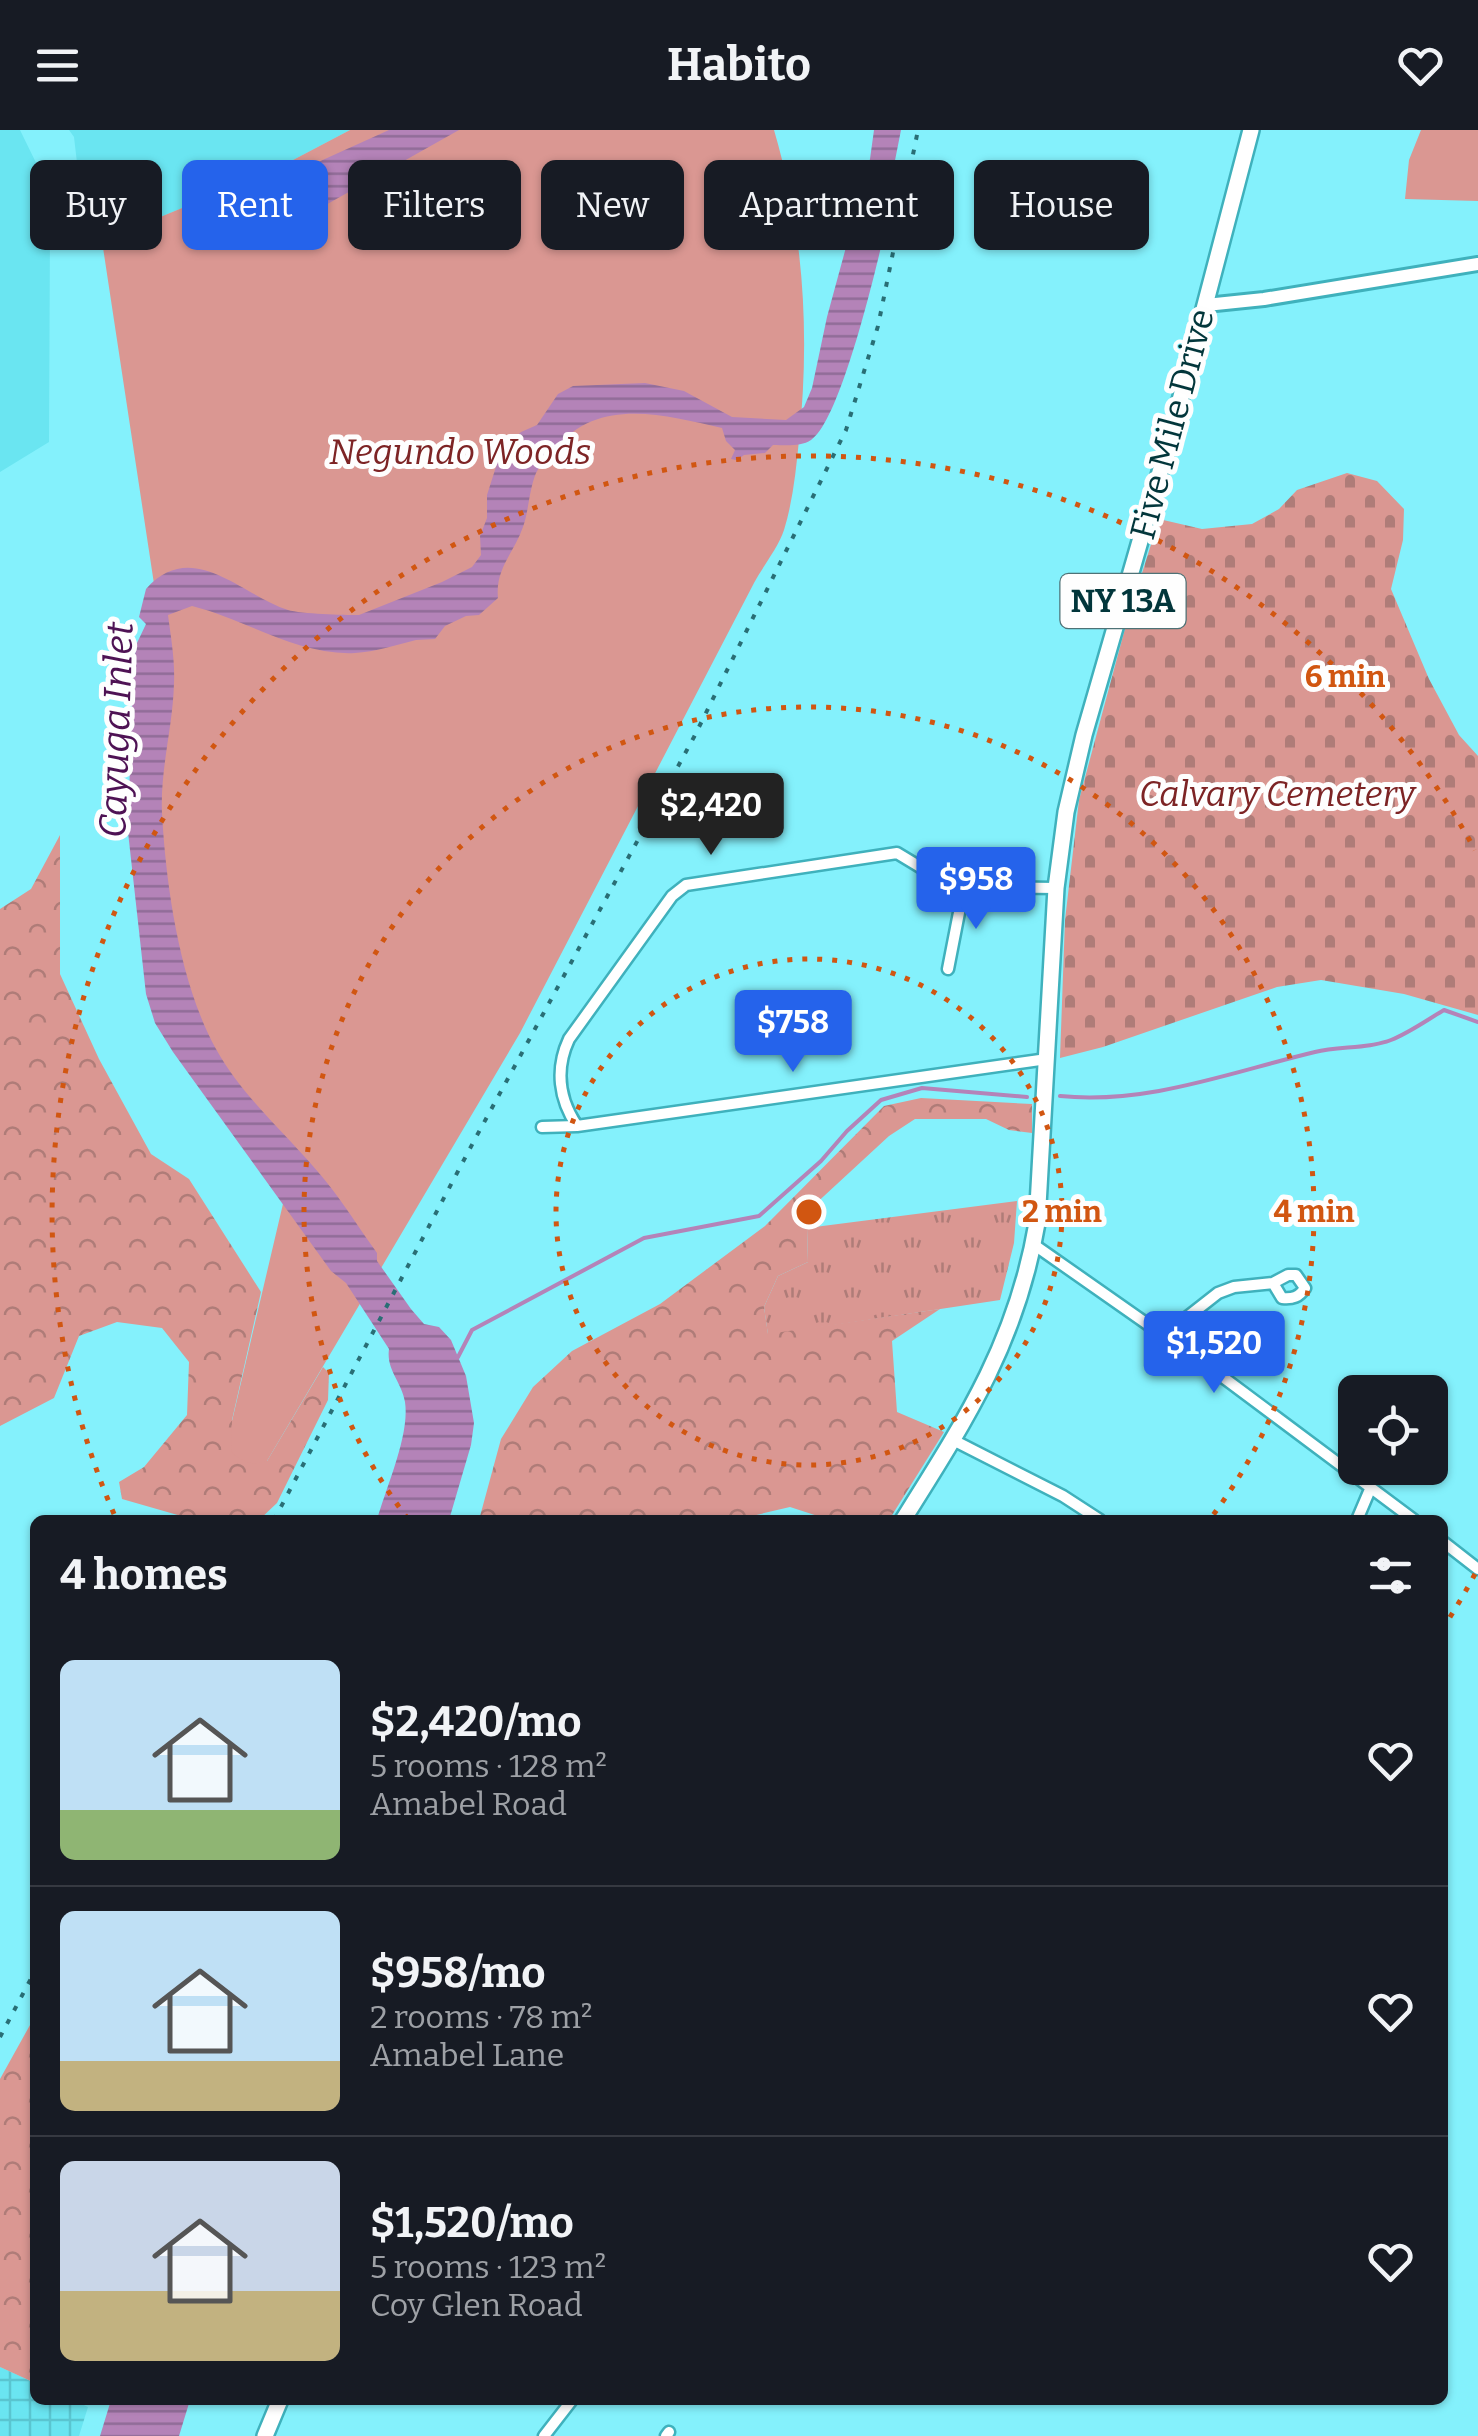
<!DOCTYPE html>
<meta charset="utf-8">
<style>
:root{--surface:#171b24;--page:#242831;--text:#f1f3f6;--muted:#9ea1a6;--line:#363941;--accent:#2563eb}
body{margin:0;font-family:Bitter,serif;background:var(--page);color:var(--text);height:100vh;display:flex;flex-direction:column;font-size:38px;white-space:nowrap}
*{box-sizing:border-box;margin:0}
p{font-size:32px;color:var(--muted)}
.icon{flex:none;width:55px;height:55px;fill:none;stroke:currentColor;stroke-width:2;stroke-linecap:round;stroke-linejoin:round}
.map{position:relative;flex:1;overflow:hidden}
.panel{position:absolute;left:30px;top:1385px;width:1418px;height:890px;display:flex;flex-direction:column;background:var(--surface);border-radius:15px;box-shadow:0 2px 8px #0004}
.panel>*{flex:none}
.guide{position:absolute;left:30px;top:30px;width:1420px;height:90px;display:flex;gap:20px}
.fabs{position:absolute;left:1338px;top:1245px;display:grid;gap:20px}
.fabs a{display:grid;place-items:center;width:110px;height:110px;border-radius:15px;background:var(--surface);box-shadow:0 2px 8px #0004;font-size:50px}
.price{position:absolute;translate:-50% -85px;padding:0 22px;border-radius:10px;background:var(--accent);color:#fff;font-size:32px;line-height:65px;filter:drop-shadow(0 2px 5px #0008)}
.price::after{content:'';position:absolute;left:50%;top:60px;width:30px;height:22px;margin-left:-15px;background:inherit;clip-path:polygon(0 0,100% 0,50% 100%)}
.price.on{background:#222;color:#fff}
ul{padding:0;list-style:none}
li{display:flex;align-items:center;gap:30px;height:250px;padding:0 30px}
li+li{border-top:2px solid var(--line)}
li span{display:grid;place-items:center;flex:none;width:280px;height:200px;border-radius:15px;color:#555}
li>.icon{margin-inline-start:auto}
span .icon{width:120px;height:120px;fill:#fffc;stroke-width:1}
li b{font-size:42px}
h2{display:flex;justify-content:space-between;align-items:center;height:120px;padding:0 30px;font-size:42px}
.pill{padding:0 35px;border-radius:15px;background:var(--surface);box-shadow:0 2px 8px #0004;font-size:35px;line-height:90px}
.pill.on{background:var(--accent);color:#fff}
header{display:flex;justify-content:space-between;align-items:center;height:130px;padding:0 30px;background:var(--surface);font-size:45px;font-weight:700}
.map>svg:first-child{display:block}
.built{fill:#6ae5f1}
.industrial{fill:url(#industrial-grid)}
.grass{fill:url(#grass-tufts)}
.forest{fill:url(#forest-crowns)}
.cemetery{fill:url(#cemetery-stones)}
.green{fill:#da9792}
.water{fill:url(#water-rules)}
.lines{fill:none;stroke-linecap:round;stroke-linejoin:round}
.stream{stroke:#b483b8;stroke-width:4}
.minor-casing{stroke:#3fb1bc;stroke-width:15}
.tertiary-casing{stroke:#3fb1bc;stroke-width:18}
.primary-casing{stroke:#3fb1bc;stroke-width:20}
.minor{stroke:#fff;stroke-width:10}
.tertiary{stroke:#fff;stroke-width:12}
.primary{stroke:#fff;stroke-width:15}
.rail{stroke:#296e75;stroke-width:4;stroke-dasharray:5 10;stroke-linecap:butt}
.ring{fill:none;stroke:#d15611;stroke-width:5;stroke-dasharray:5 10}
.labels{text-anchor:middle;stroke-width:10;stroke-linejoin:round;paint-order:stroke}
.shield{fill:#fefefe;stroke:#4e7276;stroke-width:2.5}
.shield-label{font-size:32px;font-weight:bold;fill:#02363b}
.street-label{font-size:35px;fill:#02363b;stroke:#fefefe}
.park-label{font-size:35px;font-style:italic;fill:#7d2425;stroke:#fefefe}
.water-label{font-size:38px;font-style:italic;fill:#4e1254;stroke:#fefefe}
.centre{fill:#d15611;stroke:#fefefe;stroke-width:5}
.ring-label{font-size:30px;text-anchor:middle;font-weight:bold;fill:#d15611;stroke:#fefefe;stroke-width:10;stroke-linejoin:round;paint-order:stroke}
</style>
<header><svg class="icon" aria-label="menu" viewBox="0 0 24 24"><path d="M4 6h16M4 12h16M4 18h16"/></svg>Habito<svg class="icon" aria-label="heart" viewBox="0 0 24 24"><path d="M12 20l-8-8c-3-5 5-10 8-4 3-6 11-1 8 4z"/></svg></header>
<div class="map">
<svg width="1478" height="2306" viewBox="0 0 1478 2306">
<defs>
<pattern id="industrial-grid" width="8" height="8" patternUnits="userSpaceOnUse" patternTransform="scale(2.5)"><rect width="8" height="8" fill="#6ae5f1"/><path d="M0 4h8M4 0v8" fill="none" stroke="#5ac5d0"/></pattern>
<pattern id="grass-tufts" width="24" height="20" patternUnits="userSpaceOnUse" patternTransform="scale(2.5)"><rect width="24" height="20" fill="#da9792"/><path d="M3 7l-1-3M5 7V3M7 7l1-3M15 17l-1-3M17 17v-4M19 17l1-3" fill="none" stroke="#af7c78"/></pattern>
<pattern id="forest-crowns" width="20" height="18" patternUnits="userSpaceOnUse" patternTransform="scale(2.5)"><rect width="20" height="18" fill="#da9792"/><path d="M2 6a3 3 0 1 1 6 0M12 15a3 3 0 1 1 6 0" fill="none" stroke="#af7c78"/></pattern>
<pattern id="cemetery-stones" width="16" height="16" patternUnits="userSpaceOnUse" patternTransform="scale(2.5)"><rect width="16" height="16" fill="#da9792"/><path d="M2 7V4a2 2 0 0 1 4 0v3zM10 15v-3a2 2 0 0 1 4 0v3z" fill="#af7c78"/></pattern>
<pattern id="water-rules" width="6" height="5" patternUnits="userSpaceOnUse" patternTransform="scale(2.5)"><rect width="6" height="5" fill="#b483b8"/><path d="M0 2.5h6" fill="none" stroke="#906c97"/></pattern>
</defs>
<rect width="100%" height="100%" fill="#84f1fc"/>
<!-- built -->
<path class="built" d="M0,0H20L41,43L50,98L49,312L0,342Z
M69,0H350L274,40L102,111L84,93L74,7Z"/>
<!-- industrial -->
<path class="industrial" d="M0,2237L35,2253V2270H73L88,2277L79,2306H0Z"/>
<!-- grass -->
<path class="grass" d="M1017,1071L1014,1113L1000,1170L768,1205L764,1177L778,1146L808,1132L807,1098Z"/>
<!-- forest -->
<path class="forest" d="M60,705V844L99,929L151,1024L189,1049L261,1162L232,1290L267,1331L323,1237L329,1243L328,1270L277,1373L259,1390H195L122,1369L119,1352L144,1337L187,1285L189,1232L162,1198L117,1192L79,1206L54,1268L0,1296V779L31,759Z
M921,968L1032,974V1003L1009,1000L986,989H915L889,1006L811,1078L807,1098L808,1132L778,1146L764,1177L768,1204L940,1179L892,1211L897,1282L944,1302L889,1390H830L790,1377L735,1390H479L501,1309L533,1257L572,1221L660,1174L765,1096L884,976Z
M35,1886V2253L0,2237V1949Z"/>
<!-- cemetery -->
<path class="cemetery" d="M1347,343L1377,351L1404,379L1403,410L1391,459L1429,549L1459,605L1478,626V885L1404,864L1321,850L1277,857L1103,917L1060,928L1065,790L1079,670L1127,491L1159,389L1202,399L1252,394L1279,379L1297,360Z"/>
<!-- green -->
<path class="green" d="M350,0H774C804,102 810,204 799,310C796,340 793,371 784,400C778,418 763,436 754,453L520,903L267,1331C251,1336 243,1332 231,1322L232,1291L290,1044L213,947L163,829L156,467L102,111L274,40Z
M1421,0H1478V71L1405,69L1409,30Z"/>
<!-- water -->
<path class="water" d="M389,0H459L299,90C275,99 259,94 248,70L252,62Z
M874,0H901L888,66L892,68C883,111 843,289 811,310C801,317 785,315 773,315L765,323L744,325L737,330L731,329L735,320L726,311L722,298C664,285 598,266 555,319C549,326 540,335 536,343C529,360 529,380 523,397C514,423 495,439 498,468L479,485L466,486L445,496L435,509L416,510C396,515 375,522 355,523C298,526 245,489 192,476L168,485C171,508 175,530 174,553C173,597 160,639 162,683C166,757 180,854 216,919C243,968 289,1006 324,1049C343,1072 359,1098 377,1123V1131L411,1179L424,1194L439,1197L451,1210L466,1246L474,1293L471,1315L449,1390H377C386,1357 410,1305 405,1272C402,1252 386,1240 389,1219L346,1153L331,1141L173,922L155,893L146,864L128,702L133,535L137,513L146,494L139,487L146,459C192,407 241,465 288,480C301,484 344,485 359,485L442,452L472,437L481,425L480,406L487,388V365L501,321L521,302L537,295L558,264L573,256L645,253L684,261L732,287L786,290L804,277L812,258L827,187L870,29Z
M111,2270H190L179,2306H100Z"/>
<g class="lines">
<!-- stream -->
<path class="stream" d="M1060,966C1147,975 1231,942 1315,922C1339,916 1368,919 1391,910C1409,903 1427,890 1444,880L1478,892
M458,1227L472,1200L644,1108L759,1086L821,1031L847,1001L881,970L922,958L1027,967"/>
<!-- minor casing -->
<g class="minor-casing">
<path id="minor" d="M948,839L964,757
M577,996C559,969 555,939 569,909L672,766L686,755L897,723L940,749L964,757L1056,758
M542,997L577,996L1047,929
M1033,1114L1220,1245L1414,1390
M1167,1209L1181,1192L1218,1163L1234,1157L1273,1153L1288,1145H1296L1305,1158C1299,1167 1293,1169 1282,1168L1273,1153
M953,1310L1063,1366L1100,1390
M1357,1390L1371,1357
M1442,1411L1478,1439
M544,2306L572,2270
M666,2306L669,2302"/>
</g>
<!-- tertiary casing -->
<g class="tertiary-casing">
<path id="tertiary" d="M1206,175L1264,169L1478,134"/>
</g>
<!-- primary casing -->
<g class="primary-casing">
<path id="primary" d="M903,1390C966,1290 1017,1211 1037,1093L1056,758L1066,682L1084,605L1173,297L1251,0
M265,2306L280,2270"/>
</g>
<!-- minor -->
<use href="#minor" class="minor"/>
<!-- tertiary -->
<use href="#tertiary" class="tertiary"/>
<!-- primary -->
<use href="#primary" class="primary"/>
<!-- rail -->
<path class="rail" d="M274,1390L475,1009L694,607L846,300L878,196L918,0
M0,1907L35,1841"/>
</g>
<!-- distance rings -->
<g class="ring">
<circle cx="809" cy="1082" r="253"/>
<path d="M408 1389A505 505 0 1 1 1210 1389"/>
<path d="M1475 1444A758 758 0 0 1 1445 1495M114 1384A758 758 0 0 1 1475 720"/>
</g>
<g class="labels">
<!-- shield labels -->
<rect class="shield" x="1060.5" y="444" width="125" height="54" rx="8"/>
<g class="shield-label">
<text x="1123" y="482">NY 13A</text>
</g>
<!-- street labels -->
<g class="street-label">
<text transform="translate(1172 294) rotate(-75)" y="12">Five Mile Drive</text>
</g>
<!-- park labels -->
<g class="park-label">
<text x="460" y="334">Negundo Woods</text>
<text x="1277" y="676">Calvary Cemetery</text>
</g>
<!-- water labels -->
<g class="water-label">
<text transform="translate(116 600) rotate(-88)" y="13">Cayuga Inlet</text>
</g>
</g>
<circle cx="809" cy="1082" r="15" class="centre"/>
<g class="ring-label">
<text x="1345" y="557">6 min</text>
<text x="1062" y="1092">2 min</text>
<text x="1314" y="1092">4 min</text>
</g>
</svg>
<div class="fabs">
<a><svg class="icon" aria-label="locate" viewBox="0 0 24 24"><circle cx="12" cy="12" r="6"/><path d="M12 2v4M12 18v4M2 12h4M18 12h4"/></svg></a>
</div>
<b class="price on" style="left:711px;top:728px">$2,420</b>
<b class="price" style="left:976px;top:802px">$958</b>
<b class="price" style="left:793px;top:945px">$758</b>
<b class="price" style="left:1214px;top:1266px">$1,520</b>
<div class="guide">
<a class="pill">Buy</a>
<a class="pill on">Rent</a>
<a class="pill">Filters</a>
<a class="pill">New</a>
<a class="pill">Apartment</a>
<a class="pill">House</a>
</div>
<section class="panel">
<h2>4 homes<svg class="icon" aria-label="filters" viewBox="0 0 24 24"><path d="M4 7h16M4 17h16"/><circle cx="9" cy="7" r="2"/><circle cx="15" cy="17" r="2"/></svg></h2>
<ul>
<li><span style="background:linear-gradient(#bfe0f5 75%,#8fb573 0)"><svg class="icon" aria-label="home" viewBox="0 0 24 24"><path d="M3 11l9-7 9 7M6 9v11h12V9"/></svg></span><div><b>$2,420/mo</b><p>5 rooms · 128 m²</p><p>Amabel Road</p></div><svg class="icon" aria-label="heart" viewBox="0 0 24 24"><path d="M12 20l-8-8c-3-5 5-10 8-4 3-6 11-1 8 4z"/></svg></li>
<li><span style="background:linear-gradient(#bfe0f5 75%,#c2b280 0)"><svg class="icon" aria-label="home" viewBox="0 0 24 24"><path d="M3 11l9-7 9 7M6 9v11h12V9"/></svg></span><div><b>$958/mo</b><p>2 rooms · 78 m²</p><p>Amabel Lane</p></div><svg class="icon" aria-label="heart" viewBox="0 0 24 24"><path d="M12 20l-8-8c-3-5 5-10 8-4 3-6 11-1 8 4z"/></svg></li>
<li><span style="background:linear-gradient(#c9d6e8 65%,#c2b280 0)"><svg class="icon" aria-label="home" viewBox="0 0 24 24"><path d="M3 11l9-7 9 7M6 9v11h12V9"/></svg></span><div><b>$1,520/mo</b><p>5 rooms · 123 m²</p><p>Coy Glen Road</p></div><svg class="icon" aria-label="heart" viewBox="0 0 24 24"><path d="M12 20l-8-8c-3-5 5-10 8-4 3-6 11-1 8 4z"/></svg></li>
</ul>
</section>
</div>
